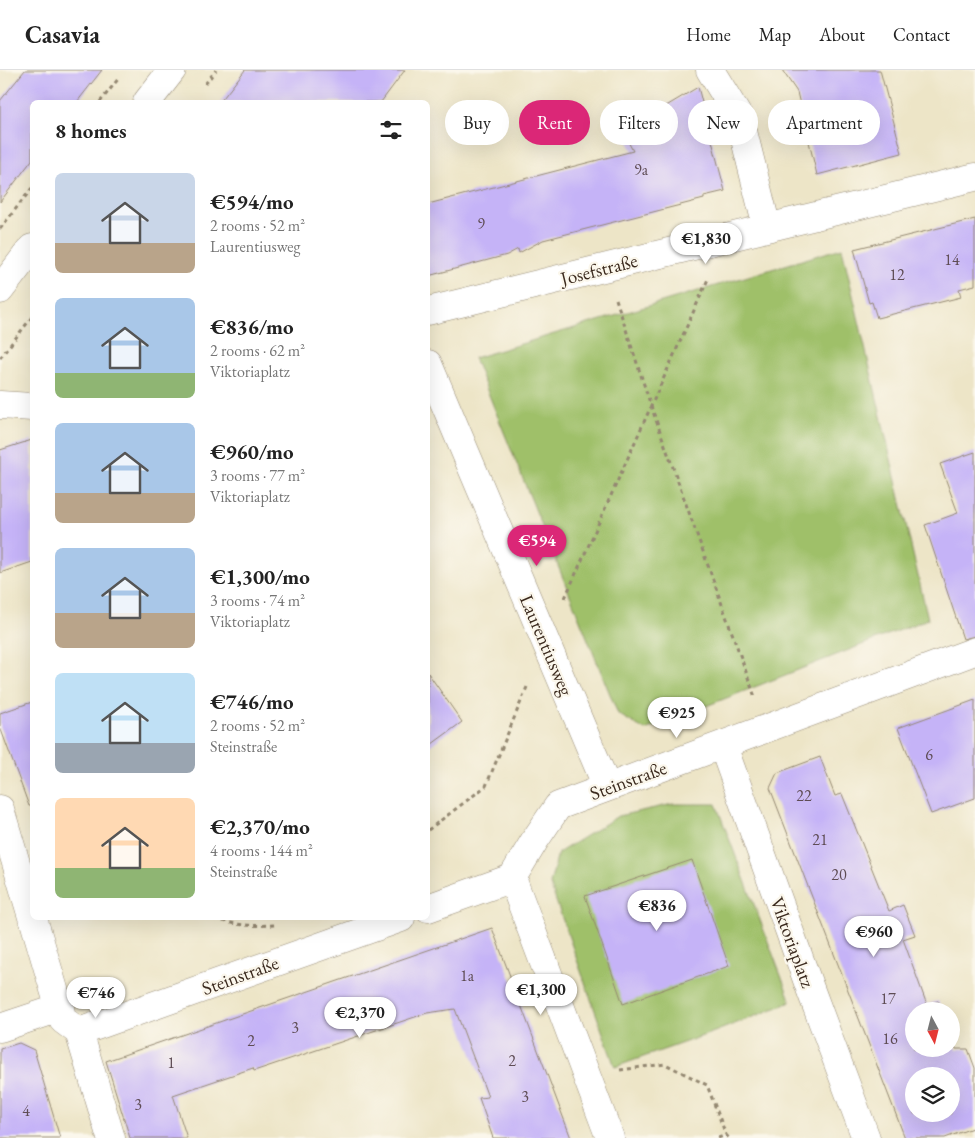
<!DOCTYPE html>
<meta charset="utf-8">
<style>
:root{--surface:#fff;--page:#f2f2f2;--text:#222;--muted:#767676;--line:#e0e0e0;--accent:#db2777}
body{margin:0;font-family:"EB Garamond",serif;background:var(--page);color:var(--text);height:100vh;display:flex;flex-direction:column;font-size:19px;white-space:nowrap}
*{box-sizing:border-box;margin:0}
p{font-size:16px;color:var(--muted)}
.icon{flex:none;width:28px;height:28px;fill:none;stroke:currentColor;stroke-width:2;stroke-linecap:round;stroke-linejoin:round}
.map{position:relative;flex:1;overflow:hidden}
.side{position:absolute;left:30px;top:30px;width:400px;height:820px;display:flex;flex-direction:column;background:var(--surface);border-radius:8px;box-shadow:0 5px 20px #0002}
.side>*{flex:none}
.top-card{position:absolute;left:445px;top:30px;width:455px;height:45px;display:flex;gap:10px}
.needle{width:32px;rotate:173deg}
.controls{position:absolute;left:905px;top:932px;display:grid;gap:10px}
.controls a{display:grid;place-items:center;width:55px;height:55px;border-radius:50%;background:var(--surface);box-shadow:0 5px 20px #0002;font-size:25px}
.price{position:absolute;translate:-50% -42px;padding:0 11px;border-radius:18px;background:#fff;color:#222;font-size:16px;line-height:32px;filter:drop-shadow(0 1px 2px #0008)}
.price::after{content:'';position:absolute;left:50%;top:30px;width:15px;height:11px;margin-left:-8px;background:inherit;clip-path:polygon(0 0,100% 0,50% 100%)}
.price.current{background:var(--accent);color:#fff}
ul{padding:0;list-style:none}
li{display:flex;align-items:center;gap:15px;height:125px;padding:0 25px}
li span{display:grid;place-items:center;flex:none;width:140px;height:100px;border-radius:8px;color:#555}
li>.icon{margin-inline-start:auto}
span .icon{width:60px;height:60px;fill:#fffc;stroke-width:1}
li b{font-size:21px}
h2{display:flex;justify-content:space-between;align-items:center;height:60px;padding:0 25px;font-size:21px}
.pill{padding:0 18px;border-radius:22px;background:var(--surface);box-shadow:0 5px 20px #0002;font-size:18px;line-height:45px}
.pill.current{background:var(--accent);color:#fff}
header{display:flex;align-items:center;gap:30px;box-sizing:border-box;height:70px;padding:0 25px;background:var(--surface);border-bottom:1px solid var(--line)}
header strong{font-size:24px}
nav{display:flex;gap:28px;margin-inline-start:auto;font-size:18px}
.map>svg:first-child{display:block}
.green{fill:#9fc069;stroke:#6d7544}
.building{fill:#c5b3f7;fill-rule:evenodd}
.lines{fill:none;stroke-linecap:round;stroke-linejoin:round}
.minor-casing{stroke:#948872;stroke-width:29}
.secondary-casing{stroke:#948872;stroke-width:29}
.path{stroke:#948872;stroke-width:3;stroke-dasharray:4 4;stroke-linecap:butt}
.minor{stroke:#fff;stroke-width:28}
.secondary{stroke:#fff;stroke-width:28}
.labels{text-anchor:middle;stroke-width:4.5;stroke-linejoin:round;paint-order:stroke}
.number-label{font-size:16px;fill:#5e4c54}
.street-label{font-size:19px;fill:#3b2a1e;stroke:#fbf7ec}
</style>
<header>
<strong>Casavia</strong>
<nav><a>Home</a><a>Map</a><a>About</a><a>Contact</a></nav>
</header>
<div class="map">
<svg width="975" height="1068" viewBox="0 0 975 1068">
<rect width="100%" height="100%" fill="#fbf7ec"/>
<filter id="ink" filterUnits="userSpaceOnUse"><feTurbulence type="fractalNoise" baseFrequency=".02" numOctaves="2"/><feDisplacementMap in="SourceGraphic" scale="10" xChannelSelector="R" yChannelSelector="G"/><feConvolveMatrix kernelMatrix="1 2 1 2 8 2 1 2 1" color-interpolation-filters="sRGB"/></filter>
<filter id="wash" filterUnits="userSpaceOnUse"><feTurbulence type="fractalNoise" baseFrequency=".0096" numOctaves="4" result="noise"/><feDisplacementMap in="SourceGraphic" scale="20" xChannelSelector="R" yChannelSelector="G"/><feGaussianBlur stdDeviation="1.12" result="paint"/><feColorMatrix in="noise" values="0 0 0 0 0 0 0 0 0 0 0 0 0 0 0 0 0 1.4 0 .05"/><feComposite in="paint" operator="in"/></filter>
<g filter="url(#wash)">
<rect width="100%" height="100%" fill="#ede5c7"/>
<!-- green -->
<path class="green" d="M842,178L928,549L645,660L618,644L474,288Z
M673,734H716L791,932L714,962L615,997L550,814L558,783L618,746Z"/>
<g id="blocks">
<!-- building -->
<path class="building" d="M25,0H102L77,32H32V90L0,132V31Z
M245,0H405L381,32H220Z
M782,0H880L902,83L817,105L797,22Z
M698,17L725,121L704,126V129L543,170L519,183L518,179L507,185L428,206V134L633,81L623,62Z
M975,149V215L959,219L961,227L877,248L872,232L869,233L854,179Z
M32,370V492L0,503V380Z
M975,382V566L963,569L925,455L958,443L940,394Z
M428,603L462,652L428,677Z
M975,630V728L931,744L898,658Z
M32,632V736H29L0,657V643Z
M820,687L835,726L842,724L889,841L903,835L915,865L903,869L927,935L938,931L942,941H914V979H951V966L956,979H968L975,998V1057L945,1068H905L770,718L777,703ZM914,1006H951V1044H914Z
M692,790L729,896L623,934L585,826Z
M492,858L571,1068H493L479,1028L488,1027L455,939L427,943L254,1001L253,998L173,1025L187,1068H130L106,991Z
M19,973L34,980L60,1068H0V979Z"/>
</g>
</g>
<g filter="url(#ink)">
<use href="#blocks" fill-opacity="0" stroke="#948872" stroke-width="1"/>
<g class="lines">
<!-- minor casing -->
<g class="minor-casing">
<path id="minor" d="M710,0L740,49L767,158
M428,241L975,107
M428,294L607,717
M0,335L32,337
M723,676L811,921L866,1068
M0,739L32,847
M512,808L610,1068
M428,838L512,808L535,770L558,736L975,581
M33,848L63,950L79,962L111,1068
M0,958L60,938
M79,962L401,848"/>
</g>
<!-- secondary casing -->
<g class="secondary-casing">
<path id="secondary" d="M147,32L172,0
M0,220L32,178"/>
</g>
<!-- path -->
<path class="path" d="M205,14L216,0
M100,32L119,8
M0,159L32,118
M616,229L651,336L755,627
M0,288L32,247
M565,528L709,207
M428,760L486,716L527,617
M215,848C234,856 254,856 275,855
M620,1000L665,994L707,1015L726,1065
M718,1068L726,1065L729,1068"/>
<!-- minor -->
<use href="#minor" class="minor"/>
<!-- secondary -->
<use href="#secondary" class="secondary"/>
</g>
</g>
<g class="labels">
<!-- number labels -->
<g class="number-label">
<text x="641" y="105">9a</text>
<text x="481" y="159">9</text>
<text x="952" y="195">14</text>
<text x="897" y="210">12</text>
<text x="929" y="690">6</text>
<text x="804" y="731">22</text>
<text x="820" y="775">21</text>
<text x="839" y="810">20</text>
<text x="467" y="911">1a</text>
<text x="888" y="934">17</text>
<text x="295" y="963">3</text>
<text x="890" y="974">16</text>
<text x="251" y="976">2</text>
<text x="512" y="996">2</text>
<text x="171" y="998">1</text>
<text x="525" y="1032">3</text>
<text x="138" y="1040">3</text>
<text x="26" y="1046">4</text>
</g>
<!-- street labels -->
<g class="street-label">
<text transform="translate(599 199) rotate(-14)" y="7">Josefstraße</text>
<text transform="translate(547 575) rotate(67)" y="7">Laurentiusweg</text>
<text transform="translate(628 710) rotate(-20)" y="7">Steinstraße</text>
<text transform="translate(793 872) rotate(70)" y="7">Viktoriaplatz</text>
<text transform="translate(240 905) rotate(-20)" y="7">Steinstraße</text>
</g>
</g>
</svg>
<div class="controls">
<a><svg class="needle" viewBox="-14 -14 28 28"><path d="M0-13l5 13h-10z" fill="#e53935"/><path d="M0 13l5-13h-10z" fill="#767676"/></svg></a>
<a><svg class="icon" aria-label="layers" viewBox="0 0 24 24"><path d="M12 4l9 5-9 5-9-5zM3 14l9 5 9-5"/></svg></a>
</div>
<b class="price" style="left:706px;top:195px">€1,830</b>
<b class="price current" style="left:537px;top:497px">€594</b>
<b class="price" style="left:677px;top:669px">€925</b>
<b class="price" style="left:657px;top:862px">€836</b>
<b class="price" style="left:874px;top:888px">€960</b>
<b class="price" style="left:541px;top:946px">€1,300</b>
<b class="price" style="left:96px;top:949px">€746</b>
<b class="price" style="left:360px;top:969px">€2,370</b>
<div class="top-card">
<a class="pill">Buy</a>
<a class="pill current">Rent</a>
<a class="pill">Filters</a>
<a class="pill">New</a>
<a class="pill">Apartment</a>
</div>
<section class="side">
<h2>8 homes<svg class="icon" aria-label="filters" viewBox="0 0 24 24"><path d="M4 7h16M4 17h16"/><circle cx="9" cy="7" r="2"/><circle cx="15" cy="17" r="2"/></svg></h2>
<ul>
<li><span style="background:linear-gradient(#c9d6e8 70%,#b9a48a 0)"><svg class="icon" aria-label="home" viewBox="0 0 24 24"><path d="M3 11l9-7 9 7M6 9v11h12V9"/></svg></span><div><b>€594/mo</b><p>2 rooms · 52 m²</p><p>Laurentiusweg</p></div></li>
<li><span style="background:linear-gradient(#a9c7e8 75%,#8fb573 0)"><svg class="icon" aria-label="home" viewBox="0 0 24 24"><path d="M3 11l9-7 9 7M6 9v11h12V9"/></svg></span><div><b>€836/mo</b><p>2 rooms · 62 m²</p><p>Viktoriaplatz</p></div></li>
<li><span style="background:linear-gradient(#a9c7e8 70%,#b9a48a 0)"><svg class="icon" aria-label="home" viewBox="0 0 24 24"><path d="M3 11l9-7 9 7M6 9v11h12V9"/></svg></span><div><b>€960/mo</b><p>3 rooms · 77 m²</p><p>Viktoriaplatz</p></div></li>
<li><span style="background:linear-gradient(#a9c7e8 65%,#b9a48a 0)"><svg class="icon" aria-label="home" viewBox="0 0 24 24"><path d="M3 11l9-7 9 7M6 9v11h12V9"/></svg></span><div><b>€1,300/mo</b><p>3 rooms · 74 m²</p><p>Viktoriaplatz</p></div></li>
<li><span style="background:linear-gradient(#bfe0f5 70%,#9aa5b1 0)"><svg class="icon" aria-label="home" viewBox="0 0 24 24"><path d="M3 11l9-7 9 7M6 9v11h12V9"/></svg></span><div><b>€746/mo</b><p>2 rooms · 52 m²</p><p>Steinstraße</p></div></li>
<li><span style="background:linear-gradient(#ffd9b3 70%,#8fb573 0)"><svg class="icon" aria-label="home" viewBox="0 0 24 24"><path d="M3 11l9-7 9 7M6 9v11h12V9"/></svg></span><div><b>€2,370/mo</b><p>4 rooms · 144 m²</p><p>Steinstraße</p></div></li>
</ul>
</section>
</div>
